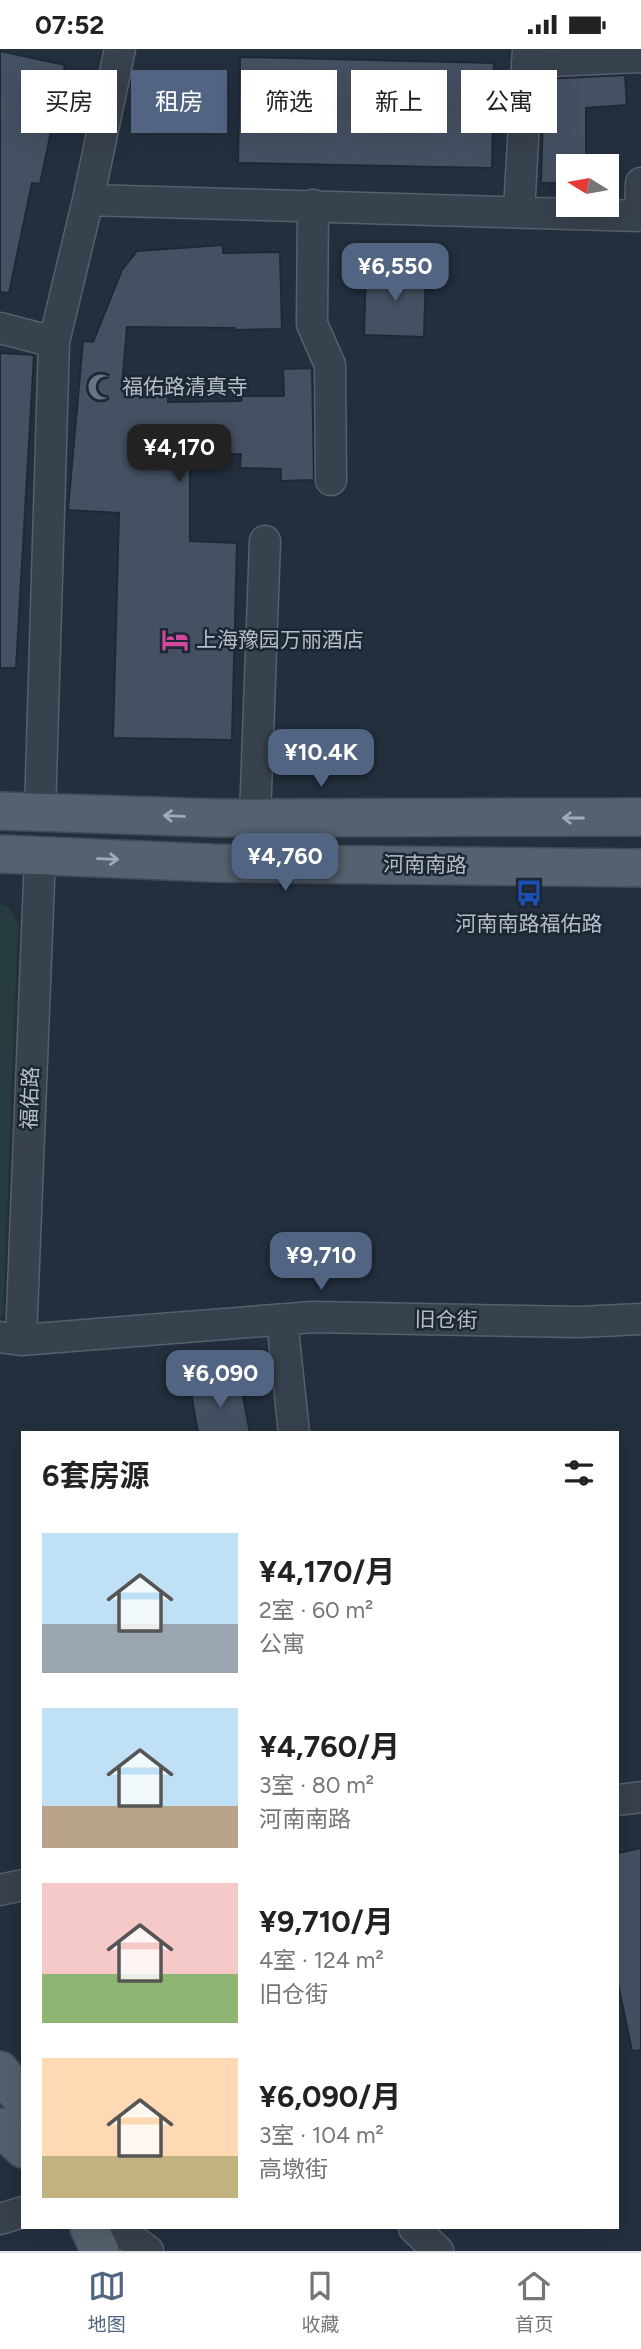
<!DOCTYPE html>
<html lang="zh">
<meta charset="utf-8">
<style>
:root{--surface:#fff;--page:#f2f2f2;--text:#222;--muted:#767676;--line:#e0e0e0;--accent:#516482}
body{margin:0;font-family:Figtree,"Noto Sans SC",sans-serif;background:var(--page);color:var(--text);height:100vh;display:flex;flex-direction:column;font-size:26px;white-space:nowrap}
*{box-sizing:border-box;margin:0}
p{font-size:23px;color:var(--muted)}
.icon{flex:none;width:38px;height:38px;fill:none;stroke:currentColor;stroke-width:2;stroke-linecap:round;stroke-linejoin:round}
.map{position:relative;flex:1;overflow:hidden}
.panel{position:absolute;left:21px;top:1382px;width:598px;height:798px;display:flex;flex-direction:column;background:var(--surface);border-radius:0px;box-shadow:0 7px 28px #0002}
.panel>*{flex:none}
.banner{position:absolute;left:21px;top:21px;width:600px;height:63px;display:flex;gap:14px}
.needle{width:46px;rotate:281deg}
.tools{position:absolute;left:556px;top:105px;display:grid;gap:14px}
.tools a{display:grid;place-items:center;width:63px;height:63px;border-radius:0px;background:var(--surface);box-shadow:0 7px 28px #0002;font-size:35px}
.price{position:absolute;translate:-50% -60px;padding:0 16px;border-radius:14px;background:var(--accent);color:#fff;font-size:23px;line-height:46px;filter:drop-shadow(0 2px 4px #0008)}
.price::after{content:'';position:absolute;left:50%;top:42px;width:21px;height:16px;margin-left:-10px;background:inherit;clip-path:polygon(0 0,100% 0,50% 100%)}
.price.active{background:#222;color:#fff}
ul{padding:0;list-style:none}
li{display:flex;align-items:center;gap:21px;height:175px;padding:0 21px}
li span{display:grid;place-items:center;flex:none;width:196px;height:140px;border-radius:0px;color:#555}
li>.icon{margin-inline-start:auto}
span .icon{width:84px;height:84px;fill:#fffc;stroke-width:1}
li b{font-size:30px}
h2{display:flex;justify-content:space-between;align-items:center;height:84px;padding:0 21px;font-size:30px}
.tag{padding:0 24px;border-radius:0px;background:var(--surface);box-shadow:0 7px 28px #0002;font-size:24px;line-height:63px}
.tag.active{background:var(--accent);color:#fff}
.status{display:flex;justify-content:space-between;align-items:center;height:49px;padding:0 35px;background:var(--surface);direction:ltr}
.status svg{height:19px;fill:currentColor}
.menu{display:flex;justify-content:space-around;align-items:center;height:98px;border-top:2px solid var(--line);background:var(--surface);font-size:19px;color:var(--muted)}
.menu a{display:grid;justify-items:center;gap:4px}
.menu .active{color:var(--accent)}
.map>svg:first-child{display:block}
.green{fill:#263c3f}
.building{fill:#455162;stroke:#1f2835;stroke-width:2}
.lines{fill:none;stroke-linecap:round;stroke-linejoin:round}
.minor-casing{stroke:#565f6c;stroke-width:33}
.major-casing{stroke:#414a57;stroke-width:40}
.minor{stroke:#38414e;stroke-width:30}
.major{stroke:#56606e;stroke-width:37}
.oneway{stroke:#a1aab7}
.labels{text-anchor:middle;stroke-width:5;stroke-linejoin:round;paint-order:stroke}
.poi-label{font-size:21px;fill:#b4bcc9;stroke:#1d2633;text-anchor:start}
.street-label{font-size:21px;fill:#b4bcc9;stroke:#1d2633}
</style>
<div class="status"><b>07:52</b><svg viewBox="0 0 49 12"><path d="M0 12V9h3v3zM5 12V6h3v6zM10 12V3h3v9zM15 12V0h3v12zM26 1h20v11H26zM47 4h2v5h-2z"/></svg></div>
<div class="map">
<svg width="641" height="2202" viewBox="0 0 641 2202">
<rect width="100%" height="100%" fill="#242f3e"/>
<!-- green -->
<path class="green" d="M0,855L8,858L18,875L3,1269H0Z"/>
<!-- building -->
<path class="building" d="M0,2L65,16L40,135L32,134L9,244L0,243Z
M240,8L494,14L492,119L238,114Z
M625,26L627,56L586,59V117H569V134H541L544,30Z
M223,196V204L280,203L282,280L235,281V279L127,278L122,338L168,336V353L241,352L242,347H284L283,320L312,319L314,431L281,432V420L240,419L241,405L190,406V492L237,494L232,691L113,689L119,464L68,461L83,292L93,293L122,221L137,202Z
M366,220L426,222L424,288L364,286Z
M0,304L34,306L16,619H0Z
M241,1337L250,1384H198L190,1338Z
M641,1799V2001L632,2002L618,1935V1804Z"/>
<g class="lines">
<!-- minor casing -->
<g class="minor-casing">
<path id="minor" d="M527,13L641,8
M88,151L641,167
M313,156L312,275L330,316L331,431
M519,163L528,0
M640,167L641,134
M0,279L54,293
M40,763L54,293L88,151L120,0
M255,769L265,492
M282,1271L294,1384
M0,1288L21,1291L313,1268L580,1273L641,1270
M21,1291L40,807
M618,1751L641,1748
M0,1841L23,1836
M0,2170L23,2163
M117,2179L148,2202
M414,2179L438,2202"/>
</g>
<!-- major casing -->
<g class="major-casing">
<path id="major" d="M0,762L216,769L641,768
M0,805L213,814L641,819
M0,2021L23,2053
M0,2078L23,2100
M89,2179L100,2202"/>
</g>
<!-- minor -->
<use href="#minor" class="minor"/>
<!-- major -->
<use href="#major" class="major"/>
</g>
<!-- one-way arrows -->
<defs><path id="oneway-shaft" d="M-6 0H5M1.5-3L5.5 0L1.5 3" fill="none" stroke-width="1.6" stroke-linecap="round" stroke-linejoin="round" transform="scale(1.75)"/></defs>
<g class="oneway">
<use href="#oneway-shaft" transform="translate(174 767) rotate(-178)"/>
<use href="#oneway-shaft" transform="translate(573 769) rotate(180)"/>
<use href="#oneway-shaft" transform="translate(108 810) rotate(2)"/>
</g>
<!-- icons -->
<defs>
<g id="mosque-bare" transform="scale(2.1)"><path d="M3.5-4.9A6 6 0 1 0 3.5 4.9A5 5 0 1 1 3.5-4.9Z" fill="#6b7280" stroke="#1d2633" stroke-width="2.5" paint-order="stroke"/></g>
<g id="hotel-bare" transform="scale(2.1)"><path d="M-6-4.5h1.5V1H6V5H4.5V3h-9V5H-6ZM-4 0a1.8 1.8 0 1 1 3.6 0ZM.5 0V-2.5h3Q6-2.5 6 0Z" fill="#d1479c" stroke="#1d2633" stroke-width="2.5" paint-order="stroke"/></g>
<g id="bus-bare" transform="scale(2.1)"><path d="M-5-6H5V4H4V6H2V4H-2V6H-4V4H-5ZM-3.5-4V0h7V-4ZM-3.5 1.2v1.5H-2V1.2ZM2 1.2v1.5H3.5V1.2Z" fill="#1a4fb4" stroke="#1d2633" stroke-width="2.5" paint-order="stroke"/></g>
</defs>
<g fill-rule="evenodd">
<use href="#mosque-bare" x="101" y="338"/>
<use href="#hotel-bare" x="175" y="591"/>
<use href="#bus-bare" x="529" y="844"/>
</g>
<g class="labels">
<!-- poi labels -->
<g class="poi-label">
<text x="122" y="345">福佑路清真寺</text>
<text x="196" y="598">上海豫园万丽酒店</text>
<text x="529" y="882" text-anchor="middle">河南南路福佑路</text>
</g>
<!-- street labels -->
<g class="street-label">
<text transform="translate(425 816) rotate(1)" y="7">河南南路</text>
<text transform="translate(30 1049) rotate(-88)" y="7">福佑路</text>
<text transform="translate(446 1271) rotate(1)" y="7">旧仓街</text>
</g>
</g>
</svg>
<div class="tools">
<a><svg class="needle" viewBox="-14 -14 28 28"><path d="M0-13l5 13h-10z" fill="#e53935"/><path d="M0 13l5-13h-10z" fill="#767676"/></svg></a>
</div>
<b class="price" style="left:395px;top:254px">¥6,550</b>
<b class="price active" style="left:179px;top:435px">¥4,170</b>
<b class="price" style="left:321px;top:740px">¥10.4K</b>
<b class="price" style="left:285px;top:844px">¥4,760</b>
<b class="price" style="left:321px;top:1243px">¥9,710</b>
<b class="price" style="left:220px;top:1361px">¥6,090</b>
<div class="banner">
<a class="tag">买房</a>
<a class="tag active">租房</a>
<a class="tag">筛选</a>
<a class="tag">新上</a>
<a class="tag">公寓</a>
</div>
<section class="panel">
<h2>6套房源<svg class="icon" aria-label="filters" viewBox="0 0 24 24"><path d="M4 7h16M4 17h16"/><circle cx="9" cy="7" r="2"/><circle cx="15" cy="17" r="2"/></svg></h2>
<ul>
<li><span style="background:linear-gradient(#bfe0f5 65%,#9aa5b1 0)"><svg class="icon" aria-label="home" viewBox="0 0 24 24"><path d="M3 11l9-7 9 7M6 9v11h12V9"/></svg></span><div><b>¥4,170/月</b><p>2室 · 60 m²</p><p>公寓</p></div></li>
<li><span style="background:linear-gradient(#bfe0f5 70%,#b9a48a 0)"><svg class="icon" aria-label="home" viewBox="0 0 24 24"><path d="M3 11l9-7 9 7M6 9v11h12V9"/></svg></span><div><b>¥4,760/月</b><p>3室 · 80 m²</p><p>河南南路</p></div></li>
<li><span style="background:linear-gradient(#f6c9c9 65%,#8fb573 0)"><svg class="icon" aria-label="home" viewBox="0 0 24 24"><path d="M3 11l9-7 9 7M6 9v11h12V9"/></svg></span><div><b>¥9,710/月</b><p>4室 · 124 m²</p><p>旧仓街</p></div></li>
<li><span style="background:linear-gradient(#ffd9b3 70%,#c2b280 0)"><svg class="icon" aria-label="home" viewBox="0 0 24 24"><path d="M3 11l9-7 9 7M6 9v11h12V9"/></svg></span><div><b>¥6,090/月</b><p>3室 · 104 m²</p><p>高墩街</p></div></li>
</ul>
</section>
</div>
<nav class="menu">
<a class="active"><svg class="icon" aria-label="map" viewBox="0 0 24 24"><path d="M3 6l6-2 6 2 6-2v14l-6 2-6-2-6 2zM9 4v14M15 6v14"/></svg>地图</a>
<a><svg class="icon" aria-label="saved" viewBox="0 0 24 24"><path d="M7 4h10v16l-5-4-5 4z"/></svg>收藏</a>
<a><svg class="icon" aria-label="home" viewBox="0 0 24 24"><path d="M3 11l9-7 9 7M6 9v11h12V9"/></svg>首页</a>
</nav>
